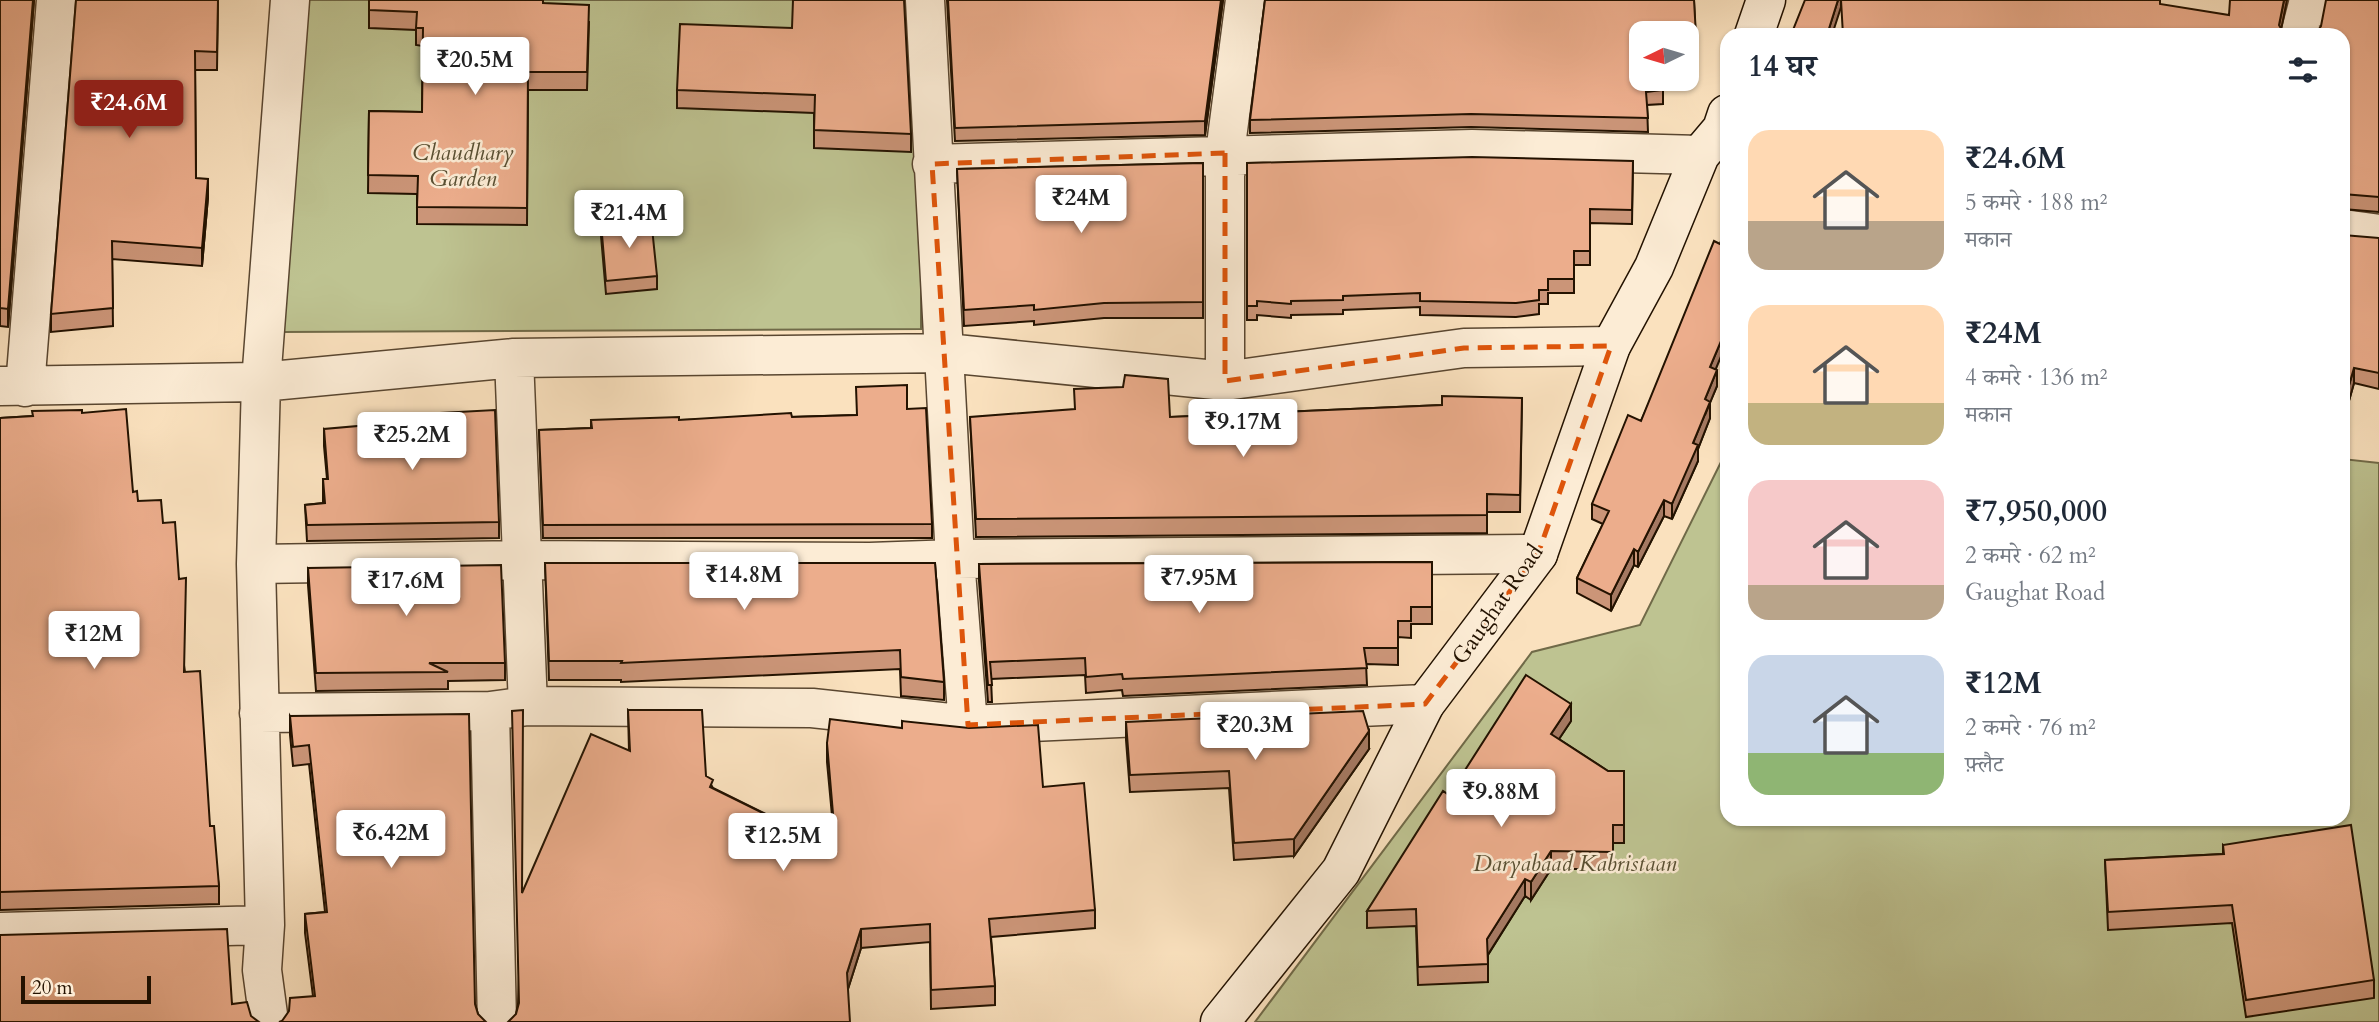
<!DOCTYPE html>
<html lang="hi">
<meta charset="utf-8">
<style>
:root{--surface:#fff;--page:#f2f2f3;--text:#1f2937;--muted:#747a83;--accent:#8f2418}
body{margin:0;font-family:Cardo,"Noto Serif Devanagari",serif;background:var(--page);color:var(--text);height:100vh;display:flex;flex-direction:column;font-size:26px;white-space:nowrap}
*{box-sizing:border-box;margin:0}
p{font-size:23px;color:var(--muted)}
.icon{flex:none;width:38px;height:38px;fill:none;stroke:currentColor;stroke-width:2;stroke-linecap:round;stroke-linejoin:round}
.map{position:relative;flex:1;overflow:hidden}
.drawer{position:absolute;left:1720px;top:28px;width:630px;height:798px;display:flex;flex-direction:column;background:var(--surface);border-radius:21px;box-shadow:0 2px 5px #0004}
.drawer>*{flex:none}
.needle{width:46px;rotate:265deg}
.fabs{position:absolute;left:1629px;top:21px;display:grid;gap:14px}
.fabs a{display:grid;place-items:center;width:70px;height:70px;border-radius:14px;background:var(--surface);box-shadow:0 2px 5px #0004;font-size:35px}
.scale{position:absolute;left:21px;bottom:18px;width:130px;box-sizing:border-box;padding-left:7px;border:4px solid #231200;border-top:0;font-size:19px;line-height:24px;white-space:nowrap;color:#231200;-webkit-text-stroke:5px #fcecd5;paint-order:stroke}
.price{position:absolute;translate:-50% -60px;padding:0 16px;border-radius:7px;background:#fff;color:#222;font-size:23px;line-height:46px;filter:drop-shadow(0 2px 4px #0008)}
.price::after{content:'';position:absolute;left:50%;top:42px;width:21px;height:16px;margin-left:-10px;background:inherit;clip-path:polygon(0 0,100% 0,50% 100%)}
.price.current{background:var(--accent);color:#fff}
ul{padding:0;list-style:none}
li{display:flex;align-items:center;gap:21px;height:175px;padding:0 28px}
li span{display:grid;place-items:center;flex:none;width:196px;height:140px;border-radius:21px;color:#555}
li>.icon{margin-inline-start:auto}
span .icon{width:84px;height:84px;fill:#fffc;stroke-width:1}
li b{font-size:30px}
h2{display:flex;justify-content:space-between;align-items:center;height:84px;padding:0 28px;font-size:30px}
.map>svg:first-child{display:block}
.green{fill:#bec391;stroke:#706a48;stroke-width:2}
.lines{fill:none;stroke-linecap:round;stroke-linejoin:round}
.minor-casing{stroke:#594630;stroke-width:41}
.secondary-casing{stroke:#231200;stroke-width:41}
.minor{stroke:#fcecd5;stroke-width:38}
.secondary{stroke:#fcecd5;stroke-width:38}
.wall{fill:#cb9578;stroke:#231200;stroke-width:2}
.shaded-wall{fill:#a57962;stroke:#231200;stroke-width:2}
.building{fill:#ecad8c;stroke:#231200;stroke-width:2}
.marked{fill:none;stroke:#de550b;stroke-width:5;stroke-dasharray:14 9;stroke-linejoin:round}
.labels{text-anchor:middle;stroke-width:5;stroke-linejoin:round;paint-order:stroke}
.park-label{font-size:23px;font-style:italic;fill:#595033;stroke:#fcecd5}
.street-label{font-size:23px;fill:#231200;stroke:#fcecd5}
</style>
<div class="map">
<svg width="2379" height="1022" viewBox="0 0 2379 1022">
<rect width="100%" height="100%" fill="#fae1be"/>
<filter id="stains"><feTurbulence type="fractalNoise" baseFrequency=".00286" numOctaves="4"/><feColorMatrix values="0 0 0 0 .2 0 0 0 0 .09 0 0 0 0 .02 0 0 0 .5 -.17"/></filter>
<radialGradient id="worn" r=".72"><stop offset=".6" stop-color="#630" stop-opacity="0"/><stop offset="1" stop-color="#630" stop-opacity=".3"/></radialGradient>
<!-- green -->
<path class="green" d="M304,0H921V329L282,332Z
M1727,450V819H2343V459L2379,463V1022H1255L1532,652L1640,625Z"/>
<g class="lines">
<!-- minor casing -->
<g class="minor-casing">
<path id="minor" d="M925,0L955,559L968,725
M2300,35L2309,0
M932,164L1472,149L1700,155
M2343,229L2379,234
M514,358L528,706
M1225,381V153L1245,0
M0,386L261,382L514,358L946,353L1225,381L1464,348L1611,346
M25,387L56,0
M256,564L523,560L870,562L955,559L1538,554
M490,711L497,1022
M259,713L490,711L528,706L812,708L968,725L1425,704
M0,932L265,925
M269,1022L262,970L265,925L256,564L261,382L290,0"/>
</g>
<!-- secondary casing -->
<g class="secondary-casing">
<path id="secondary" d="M1754,35L1766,0
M1220,1022L1341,871L1425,704L1538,554L1611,346L1654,267L1700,155L1722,129L1727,114"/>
</g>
<!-- minor -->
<use href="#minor" class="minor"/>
<!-- secondary -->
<use href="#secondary" class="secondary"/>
</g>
<!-- wall -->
<path class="wall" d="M0,0H34L8,327L0,326Z
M218,0L217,70H195L196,178L208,197L202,266L112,259L113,326L51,332V314Z
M369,0H543V3L589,22L587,90H528L527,225L417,224V194L368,193L369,111L422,112L423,46L416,45V30L369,28Z
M947,0H1223L1205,135L955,141Z
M1265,0H1694L1697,66H1687V33H1642V79H1661L1663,90V104L1647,105L1648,132L1471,127L1250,133V120Z
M2379,0V212L2343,209V35L2321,26Z
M792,28L911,134V152L814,148V113L677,108V90Z
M1633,161L1632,224L1590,223V265H1574V293H1548V304H1539V314L1516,317L1420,315V307L1343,310V314L1291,315V318L1257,315V320H1247V163Z
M1203,163V318H1104L1034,325V321L964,326L957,169Z
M601,223L657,276V289L606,294L601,236Z
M2379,238V389L2354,383L2343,422Z
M1720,244L1716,370L1717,386L1710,402V418L1698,449V461L1672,519L1664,516L1638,567L1634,565L1611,611L1577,593V578L1603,524L1592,519V504L1641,421Z
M1522,398L1520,512H1487V533L976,537L970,417H1170L1442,405Z
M907,409L932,524V538H543L539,430L591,428V420H679L857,415Z
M82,413L133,492L138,501L163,523L185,672L219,886V904L0,910V418Z
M324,429L499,522V538L307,541L305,505L323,503V479H327L324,446Z
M1432,562V624H1411V638L1398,637V665L1366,664L1367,685L1123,696L1122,690L1086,693L1085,675L991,679L992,702H988L979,581V564Z
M545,563H935L944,682V700L901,696L900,669L621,682V680H549Z
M308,568L505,663V680L448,681V689L316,691L308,585Z
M628,710L706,776L713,788L835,848L827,762V743L902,728V721L1043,787L1095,910V928L991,937L995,986V1005L931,1009L930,942L861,948L848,989L516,1014L518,1004L522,893L629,751Z
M290,716L475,1004L478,1014L282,1021L313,996L305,933V914L325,912L309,764L293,766L290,735Z
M1571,721L1559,739L1608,771H1624V843H1613V869H1551L1531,900L1525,896L1488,955V982L1418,985L1416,926L1367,928V911L1449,795Z
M1126,722L1369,749L1294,856L1234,860L1229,788L1130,792L1126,740Z
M2223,845L2374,980V998L2246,1017L2232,923L2108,930L2105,860L2223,854Z"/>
<!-- shaded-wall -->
<path class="shaded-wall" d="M33,0H34L8,327V309Z
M1221,0H1223L1205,135V121Z
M1838,0H1841V7L1832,35H1827Z
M2284,0H2287L2280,35L2279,25Z
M208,179V197L202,266V248Z
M1727,327V342L1710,383V367Z
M2354,368V383L2343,422V406Z
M1717,370V386L1705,415V399Z
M1710,402V418L1698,449V461L1672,519V504L1693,443Z
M1664,500V516L1638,567V552Z
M1634,549V565L1611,611V595Z
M1571,704V721L1551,751V734Z
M1369,731V749L1294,856V839Z
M1551,851V869L1531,900V882Z
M1525,879V896L1487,956V939Z
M861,929V948L847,992V973Z"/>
<!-- building -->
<path class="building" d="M0,0H33L8,309L0,308Z
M76,0H218L217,52L195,51L196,178L208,179L202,248L112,241L113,308L51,314Z
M369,0H543V3L589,5L587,72H528L527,208L417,207L418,176L368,175L369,111L422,112L423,28H416L417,12L369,10Z
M793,0H904L911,134L814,130L815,95L677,90L680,24L792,28Z
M948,0H1221L1205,121L955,128Z
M1265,0H1694L1697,53H1687V33H1642V79H1661L1663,90L1646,92L1648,118L1471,114L1250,120Z
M1805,0H1838L1827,35H1791Z
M1841,0H2160V4L2229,15L2230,0H2284L2279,25L2285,35H1843Z
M2326,0H2379V197L2343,194V35H2315L2321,26Z
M1472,157L1633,161L1632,210L1590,209V251H1574V279H1548V290H1539V300L1516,303L1420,301V293L1343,296V300L1291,301V304L1257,301V306H1247V163Z
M1203,163V302L1104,303L1034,310V305L964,310L957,169Z
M651,218L657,276L606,281L601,223Z
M1727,221V327L1710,367L1717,370L1705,399L1710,402L1693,443L1698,445L1672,504L1664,500L1638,552L1634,549L1611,595L1577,578L1609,511L1592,504L1628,415L1641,421L1714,241L1720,244Z
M2343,235L2379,238V373L2354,368L2343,406Z
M1125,375L1168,379L1170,417L1442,405V396L1522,398L1520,495L1487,494V515L976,519L970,417L1075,409L1074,389L1123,387Z
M907,385V409L926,408L932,524L543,525L539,430L592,428L591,420L679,417V420L791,413L792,417L857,415L856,387Z
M126,409L133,492L137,491L138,501L161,500L163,523L175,522L179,579L186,578L184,672L200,671L210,826H214L219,886L0,892V418L33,416L32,411L82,410V413Z
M495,410L499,522L307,525L305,505L325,503L323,479H328L324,429L403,422V415Z
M1432,562V607H1411V621H1398V648H1364L1367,668L1123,679L1122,674L1086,677L1085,658L990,662L992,685H988L979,564Z
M545,563H935L944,682L901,677L900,650L621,663L622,661H549Z
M501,565L505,663H429L448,672L316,673L308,568Z
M1526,675L1571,704L1551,734L1608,771H1624V825H1613V852L1551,851L1531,882L1525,879L1487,939L1488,964L1418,967L1416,909L1367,911L1443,791L1449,795Z
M523,710L522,893L591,734L630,751L628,710H702L706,776L713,780L710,787L836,849L827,743L830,719L902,728V721L969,728L1038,725L1043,787L1084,783L1095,910L989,919L995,986L931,990L930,924L861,929L847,973L850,1022H508L516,1014L519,1003L512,711Z
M1363,711L1369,731L1294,839L1234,843L1229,771L1130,775L1126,722Z
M469,714L475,1004L478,1014L486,1022H279L282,1021L289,1011L290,998L315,996L305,914L327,912L309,745L293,747L290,716Z
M2351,825L2374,980L2246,1000L2232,905L2108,912L2105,860L2224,854L2223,845Z
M227,929L232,1004L247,1002L251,1016L259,1022H0V935Z"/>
<!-- marked area -->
<path class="marked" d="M1225,153V381L1464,348L1611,346L1538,554L1425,704L968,725L932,164Z"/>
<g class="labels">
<!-- park labels -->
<g class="park-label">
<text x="463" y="160">Chaudhary<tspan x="463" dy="26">Garden</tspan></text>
<text x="1575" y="871">Daryabaad Kabristaan</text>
</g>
<!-- street labels -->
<g class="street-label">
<text transform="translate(1497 604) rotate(-55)" y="8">Gaughat Road</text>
</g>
</g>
<rect width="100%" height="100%" filter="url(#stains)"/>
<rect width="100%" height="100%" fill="url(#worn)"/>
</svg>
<div class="fabs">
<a><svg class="needle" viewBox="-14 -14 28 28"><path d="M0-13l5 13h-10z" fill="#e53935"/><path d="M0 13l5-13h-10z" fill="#747a83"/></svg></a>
</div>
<div class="scale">20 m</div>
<b class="price" style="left:475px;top:97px">₹20.5M</b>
<b class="price current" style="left:129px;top:140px">₹24.6M</b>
<b class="price" style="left:1081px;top:235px">₹24M</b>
<b class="price" style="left:629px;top:250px">₹21.4M</b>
<b class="price" style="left:1243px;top:459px">₹9.17M</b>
<b class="price" style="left:412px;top:472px">₹25.2M</b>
<b class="price" style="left:744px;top:612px">₹14.8M</b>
<b class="price" style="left:1199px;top:615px">₹7.95M</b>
<b class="price" style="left:406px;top:618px">₹17.6M</b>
<b class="price" style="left:94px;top:671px">₹12M</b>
<b class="price" style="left:1255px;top:762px">₹20.3M</b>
<b class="price" style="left:1501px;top:829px">₹9.88M</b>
<b class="price" style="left:391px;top:870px">₹6.42M</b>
<b class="price" style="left:783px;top:873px">₹12.5M</b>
<section class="drawer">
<h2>14 घर<svg class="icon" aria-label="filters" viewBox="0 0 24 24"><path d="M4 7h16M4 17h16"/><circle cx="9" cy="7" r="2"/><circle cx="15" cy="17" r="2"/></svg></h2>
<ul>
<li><span style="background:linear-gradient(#ffd9b3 65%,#b9a48a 0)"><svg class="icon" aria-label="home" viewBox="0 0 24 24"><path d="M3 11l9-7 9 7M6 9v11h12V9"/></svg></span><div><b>₹24.6M</b><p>5 कमरे · 188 m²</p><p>मकान</p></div></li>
<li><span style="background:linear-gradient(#ffd9b3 70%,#c2b280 0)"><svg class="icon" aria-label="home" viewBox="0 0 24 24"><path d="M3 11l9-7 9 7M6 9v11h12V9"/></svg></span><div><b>₹24M</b><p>4 कमरे · 136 m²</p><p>मकान</p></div></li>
<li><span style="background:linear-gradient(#f6c9c9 75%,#b9a48a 0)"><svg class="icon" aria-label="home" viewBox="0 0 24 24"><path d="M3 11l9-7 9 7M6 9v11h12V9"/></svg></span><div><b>₹7,950,000</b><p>2 कमरे · 62 m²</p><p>Gaughat Road</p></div></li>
<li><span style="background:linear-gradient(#c9d6e8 70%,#8fb573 0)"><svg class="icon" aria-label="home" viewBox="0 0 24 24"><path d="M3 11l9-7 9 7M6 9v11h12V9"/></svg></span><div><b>₹12M</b><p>2 कमरे · 76 m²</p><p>फ़्लैट</p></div></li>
</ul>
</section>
</div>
